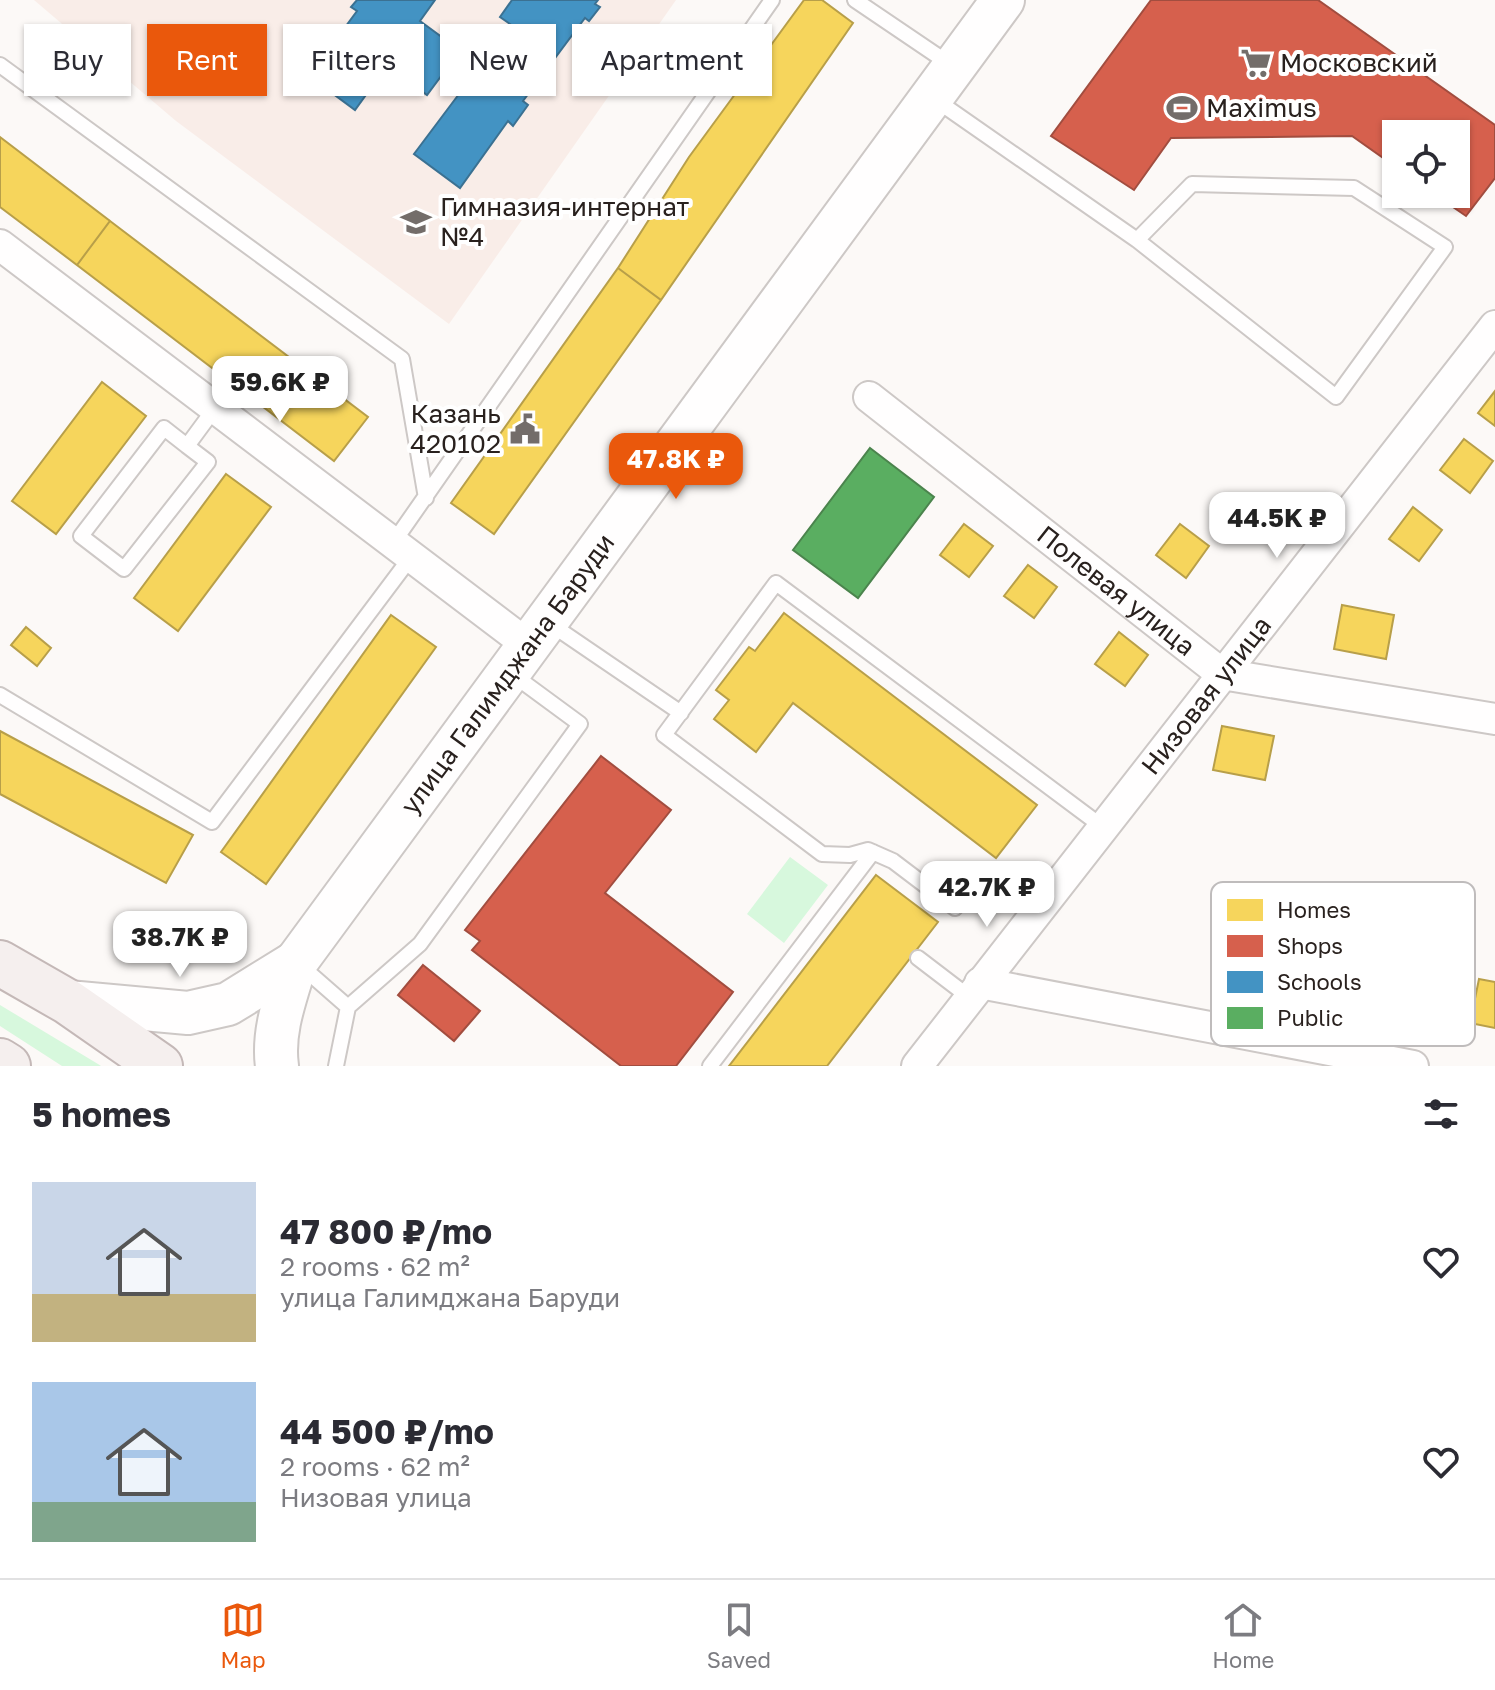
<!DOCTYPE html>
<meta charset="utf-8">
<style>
:root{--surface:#fff;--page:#f7f7f7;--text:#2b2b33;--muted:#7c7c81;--line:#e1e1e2;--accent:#ea580c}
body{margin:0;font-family:"Golos Text",sans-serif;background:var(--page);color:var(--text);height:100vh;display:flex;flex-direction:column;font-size:30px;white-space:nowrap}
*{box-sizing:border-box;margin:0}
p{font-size:26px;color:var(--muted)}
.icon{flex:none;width:44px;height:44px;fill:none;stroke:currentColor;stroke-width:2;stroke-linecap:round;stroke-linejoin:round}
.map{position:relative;height:1066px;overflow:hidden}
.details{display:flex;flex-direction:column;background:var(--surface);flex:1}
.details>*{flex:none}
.top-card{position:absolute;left:24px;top:24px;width:800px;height:72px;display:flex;gap:16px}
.buttons{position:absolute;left:1382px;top:120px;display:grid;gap:16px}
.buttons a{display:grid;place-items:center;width:88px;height:88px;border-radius:0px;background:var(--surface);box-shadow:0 2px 6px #0004;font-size:40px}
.price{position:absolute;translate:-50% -68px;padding:0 18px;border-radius:16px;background:#fff;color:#222;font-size:26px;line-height:52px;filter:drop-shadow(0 2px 4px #0008)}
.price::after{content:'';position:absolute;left:50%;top:48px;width:24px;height:18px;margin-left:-12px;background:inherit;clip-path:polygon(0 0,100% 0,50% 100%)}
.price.active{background:var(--accent);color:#fff}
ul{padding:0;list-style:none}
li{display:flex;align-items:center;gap:24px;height:200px;padding:0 32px}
li span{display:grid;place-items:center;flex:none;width:224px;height:160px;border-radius:0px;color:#555}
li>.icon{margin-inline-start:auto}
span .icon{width:96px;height:96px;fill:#fffc;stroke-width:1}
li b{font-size:34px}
h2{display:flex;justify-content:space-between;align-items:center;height:96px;padding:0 32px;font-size:34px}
.chip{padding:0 28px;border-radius:0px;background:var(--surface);box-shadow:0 2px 6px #0004;font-size:28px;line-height:72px}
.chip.active{background:var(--accent);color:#fff}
.dock{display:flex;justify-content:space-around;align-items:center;height:112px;border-top:2px solid var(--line);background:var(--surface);font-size:22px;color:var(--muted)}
.dock a{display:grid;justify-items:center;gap:4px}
.dock .active{color:var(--accent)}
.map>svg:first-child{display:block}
.built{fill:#f9ede8}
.green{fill:#d7f8dd}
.homes{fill:#f6d55c;stroke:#b89f49;stroke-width:2}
.shops{fill:#d6604d;stroke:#a24d3f;stroke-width:2}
.schools{fill:#4393c3;stroke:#3b7192;stroke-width:2}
.public{fill:#5aae61;stroke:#4b844d;stroke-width:2}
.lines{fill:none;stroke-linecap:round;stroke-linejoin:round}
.lane-casing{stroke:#cdc8c6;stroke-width:18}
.street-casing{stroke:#cdc8c6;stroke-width:34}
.secondary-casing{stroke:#cdc8c6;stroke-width:46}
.primary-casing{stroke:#c4b8b7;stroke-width:48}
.lane{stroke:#fffefe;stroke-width:14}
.street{stroke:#fffefe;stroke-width:30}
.secondary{stroke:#fffefe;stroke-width:42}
.primary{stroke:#f5efee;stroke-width:44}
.labels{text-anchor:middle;stroke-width:8;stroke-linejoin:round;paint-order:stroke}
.poi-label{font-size:26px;fill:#29211e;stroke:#fff;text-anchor:start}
.street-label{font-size:26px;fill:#29211e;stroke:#fff}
.key{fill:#fff;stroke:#bfbcbc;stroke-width:2}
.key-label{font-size:22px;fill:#29211e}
</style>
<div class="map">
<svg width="1495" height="1066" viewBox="0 0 1495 1066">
<rect width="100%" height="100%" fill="#fcf9f7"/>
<!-- built -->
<path class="built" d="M34,0H676L449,324L176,121Z"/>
<!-- green -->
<path class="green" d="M790,857L828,885L784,943L747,914Z
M0,1005L98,1064L101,1066H62L0,1026Z"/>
<!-- homes -->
<path class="homes" d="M804,0H822L853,23L661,300L618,268L689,157Z
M0,137L110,221L77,265L0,207Z
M110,221L368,417L334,461L77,265Z
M618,268L661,300L494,534L451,503Z
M102,382L146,416L56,534L12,501Z
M1495,391V426L1478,413Z
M1464,439L1493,461L1470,493L1440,470Z
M226,474L271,507L178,631L134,598Z
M1413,507L1442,530L1419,561L1389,539Z
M964,524L993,546L969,577L940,555Z
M1180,524L1209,546L1186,578L1156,555Z
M1028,565L1057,587L1034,618L1004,596Z
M1342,605L1394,615L1386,659L1334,649Z
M784,613L1037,805L996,858L793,703L756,752L714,719L729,700L716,690L749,647L755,651Z
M391,615L436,647L266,884L221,852Z
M26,627L51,648L37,666L11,645Z
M1119,632L1148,655L1125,686L1095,664Z
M1222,726L1274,736L1265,780L1213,770Z
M0,731L193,835L166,883L0,794Z
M876,875L938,922L827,1066H729Z
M1479,979L1495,982V1028L1470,1023Z"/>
<!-- shops -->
<path class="shops" d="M1151,0H1318L1495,125V178L1466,216L1434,194H1456V134H1396V167L1352,136L1171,138L1134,190L1051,136Z
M601,756L671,810L605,893L733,992L676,1066H621L472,950L480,941L465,930Z
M423,965L480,1011L454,1041L398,995Z"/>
<!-- schools -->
<path class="schools" d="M357,0H435L420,21L480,65L510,24L500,17L512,0H598L595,4L600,7L589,21L585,18L523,101L528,105L513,126L508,121L460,188L414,154L462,90L442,75L427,95L407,80L422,60L402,45L355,110L309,76L357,11L351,7Z"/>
<!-- public -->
<path class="public" d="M870,448L934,497L858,598L793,550Z"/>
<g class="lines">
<!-- lane casing -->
<g class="lane-casing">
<path id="lane" d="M855,0L951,65
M0,65L402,359L426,498
M933,98L1137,240L1336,397L1445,247L1354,188L1192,184L1137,240
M187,446L208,462L124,569L81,536L164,428L187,446L215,408
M393,543L772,0
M549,623L681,713
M0,695L212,822L411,557
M955,908L893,861L868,850L850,855L822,854L664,735L776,583L1104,828
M918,958L969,997
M300,965L348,1007L336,1066
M348,1007L420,944L580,724L512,674
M710,1066L873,852"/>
</g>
<!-- street casing -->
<g class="street-casing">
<g id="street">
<path d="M0,245L528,645"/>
<path id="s1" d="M869,397L1222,674L1495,719"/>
<path d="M980,983L1413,1066"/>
<path id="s2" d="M917,1066L1495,326"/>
</g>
</g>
<!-- secondary casing -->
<g class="secondary-casing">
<g id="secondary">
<path d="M68,1002L188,1013L228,1004L296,962"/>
<path id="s3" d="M277,1066C272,1031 286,996 296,962L1003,0"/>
</g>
</g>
<!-- primary casing -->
<g class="primary-casing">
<path id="primary" d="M0,963L68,1002L160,1066
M0,1061L8,1066"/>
</g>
<!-- lane -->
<use href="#lane" class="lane"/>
<!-- street -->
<use href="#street" class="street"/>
<!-- secondary -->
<use href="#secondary" class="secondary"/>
<!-- primary -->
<use href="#primary" class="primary"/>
</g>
<!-- icons -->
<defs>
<g id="supermarket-bare" transform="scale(2.4)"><path d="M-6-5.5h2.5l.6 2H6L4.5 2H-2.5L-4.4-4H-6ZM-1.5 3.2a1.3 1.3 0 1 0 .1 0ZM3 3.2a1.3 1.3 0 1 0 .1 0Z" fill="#736d6a" stroke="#fff" stroke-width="2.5" paint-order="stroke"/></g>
<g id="stadium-bare" transform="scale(2.4)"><path d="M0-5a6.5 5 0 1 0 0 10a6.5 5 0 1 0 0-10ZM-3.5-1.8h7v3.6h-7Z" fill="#736d6a" stroke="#fff" stroke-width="2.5" paint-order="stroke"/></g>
<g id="school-bare" transform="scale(2.4)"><path d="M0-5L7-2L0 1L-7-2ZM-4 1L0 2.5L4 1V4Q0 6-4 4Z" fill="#736d6a" stroke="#fff" stroke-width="2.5" paint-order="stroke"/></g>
<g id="civic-bare" transform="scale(2.4)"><path d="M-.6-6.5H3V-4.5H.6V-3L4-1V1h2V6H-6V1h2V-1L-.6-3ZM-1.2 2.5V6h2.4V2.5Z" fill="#736d6a" stroke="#fff" stroke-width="2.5" paint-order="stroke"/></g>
</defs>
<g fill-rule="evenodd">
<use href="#supermarket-bare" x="1256" y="63"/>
<use href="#stadium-bare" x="1182" y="108"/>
<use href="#school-bare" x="416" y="222"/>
<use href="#civic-bare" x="525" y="429"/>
</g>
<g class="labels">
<!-- poi labels -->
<g class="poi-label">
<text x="1280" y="72">Московский</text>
<text x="1206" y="117">Maximus</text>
<text x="440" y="216">Гимназия-интернат<tspan x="440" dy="30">№4</tspan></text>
<text x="501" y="423" text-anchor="end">Казань<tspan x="501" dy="30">420102</tspan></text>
</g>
<!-- street labels -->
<g class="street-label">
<text dy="9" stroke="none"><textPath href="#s1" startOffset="314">Полевая улица</textPath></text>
<text dy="9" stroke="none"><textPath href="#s3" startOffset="464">улица Галимджана Баруди</textPath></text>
<text dy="9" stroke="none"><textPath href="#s2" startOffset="470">Низовая улица</textPath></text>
</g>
</g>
<!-- legend -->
<rect x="1211" y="882" width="264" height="164" rx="12" class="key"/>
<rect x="1227" y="899" width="36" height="22" fill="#f6d55c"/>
<rect x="1227" y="935" width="36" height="22" fill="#d6604d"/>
<rect x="1227" y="971" width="36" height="22" fill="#4393c3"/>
<rect x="1227" y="1007" width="36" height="22" fill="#5aae61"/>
<g class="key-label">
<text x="1277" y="918">Homes</text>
<text x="1277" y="954">Shops</text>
<text x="1277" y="990">Schools</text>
<text x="1277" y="1026">Public</text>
</g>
</svg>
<div class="buttons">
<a><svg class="icon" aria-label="locate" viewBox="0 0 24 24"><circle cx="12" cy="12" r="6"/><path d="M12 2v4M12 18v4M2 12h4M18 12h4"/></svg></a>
</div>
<b class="price" style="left:280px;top:424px">59.6K ₽</b>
<b class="price active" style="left:676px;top:501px">47.8K ₽</b>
<b class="price" style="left:1277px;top:560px">44.5K ₽</b>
<b class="price" style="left:987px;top:929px">42.7K ₽</b>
<b class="price" style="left:180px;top:979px">38.7K ₽</b>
<div class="top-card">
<a class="chip">Buy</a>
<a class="chip active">Rent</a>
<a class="chip">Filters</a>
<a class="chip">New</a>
<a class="chip">Apartment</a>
</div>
</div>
<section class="details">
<h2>5 homes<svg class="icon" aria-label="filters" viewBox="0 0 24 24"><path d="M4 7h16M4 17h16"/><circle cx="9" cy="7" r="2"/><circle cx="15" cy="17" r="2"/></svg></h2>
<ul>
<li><span style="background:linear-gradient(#c9d6e8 70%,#c2b280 0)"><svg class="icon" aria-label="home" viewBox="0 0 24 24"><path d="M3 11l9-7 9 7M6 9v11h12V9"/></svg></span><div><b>47 800 ₽/mo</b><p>2 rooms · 62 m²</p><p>улица Галимджана Баруди</p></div><svg class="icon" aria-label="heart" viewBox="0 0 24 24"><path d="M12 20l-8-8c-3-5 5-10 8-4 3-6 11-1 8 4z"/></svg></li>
<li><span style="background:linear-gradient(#a9c7e8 75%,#7fa58c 0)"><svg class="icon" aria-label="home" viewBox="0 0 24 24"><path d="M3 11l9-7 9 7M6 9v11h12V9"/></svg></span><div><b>44 500 ₽/mo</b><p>2 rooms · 62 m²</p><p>Низовая улица</p></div><svg class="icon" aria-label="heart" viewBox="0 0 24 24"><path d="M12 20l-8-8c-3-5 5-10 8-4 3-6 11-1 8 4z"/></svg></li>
</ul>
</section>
<nav class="dock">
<a class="active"><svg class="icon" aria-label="map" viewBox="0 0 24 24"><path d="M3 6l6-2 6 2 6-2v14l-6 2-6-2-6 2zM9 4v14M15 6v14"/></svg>Map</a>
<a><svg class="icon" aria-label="saved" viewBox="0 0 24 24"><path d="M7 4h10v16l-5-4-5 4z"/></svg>Saved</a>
<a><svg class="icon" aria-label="home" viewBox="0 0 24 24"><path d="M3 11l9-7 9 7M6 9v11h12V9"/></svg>Home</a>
</nav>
